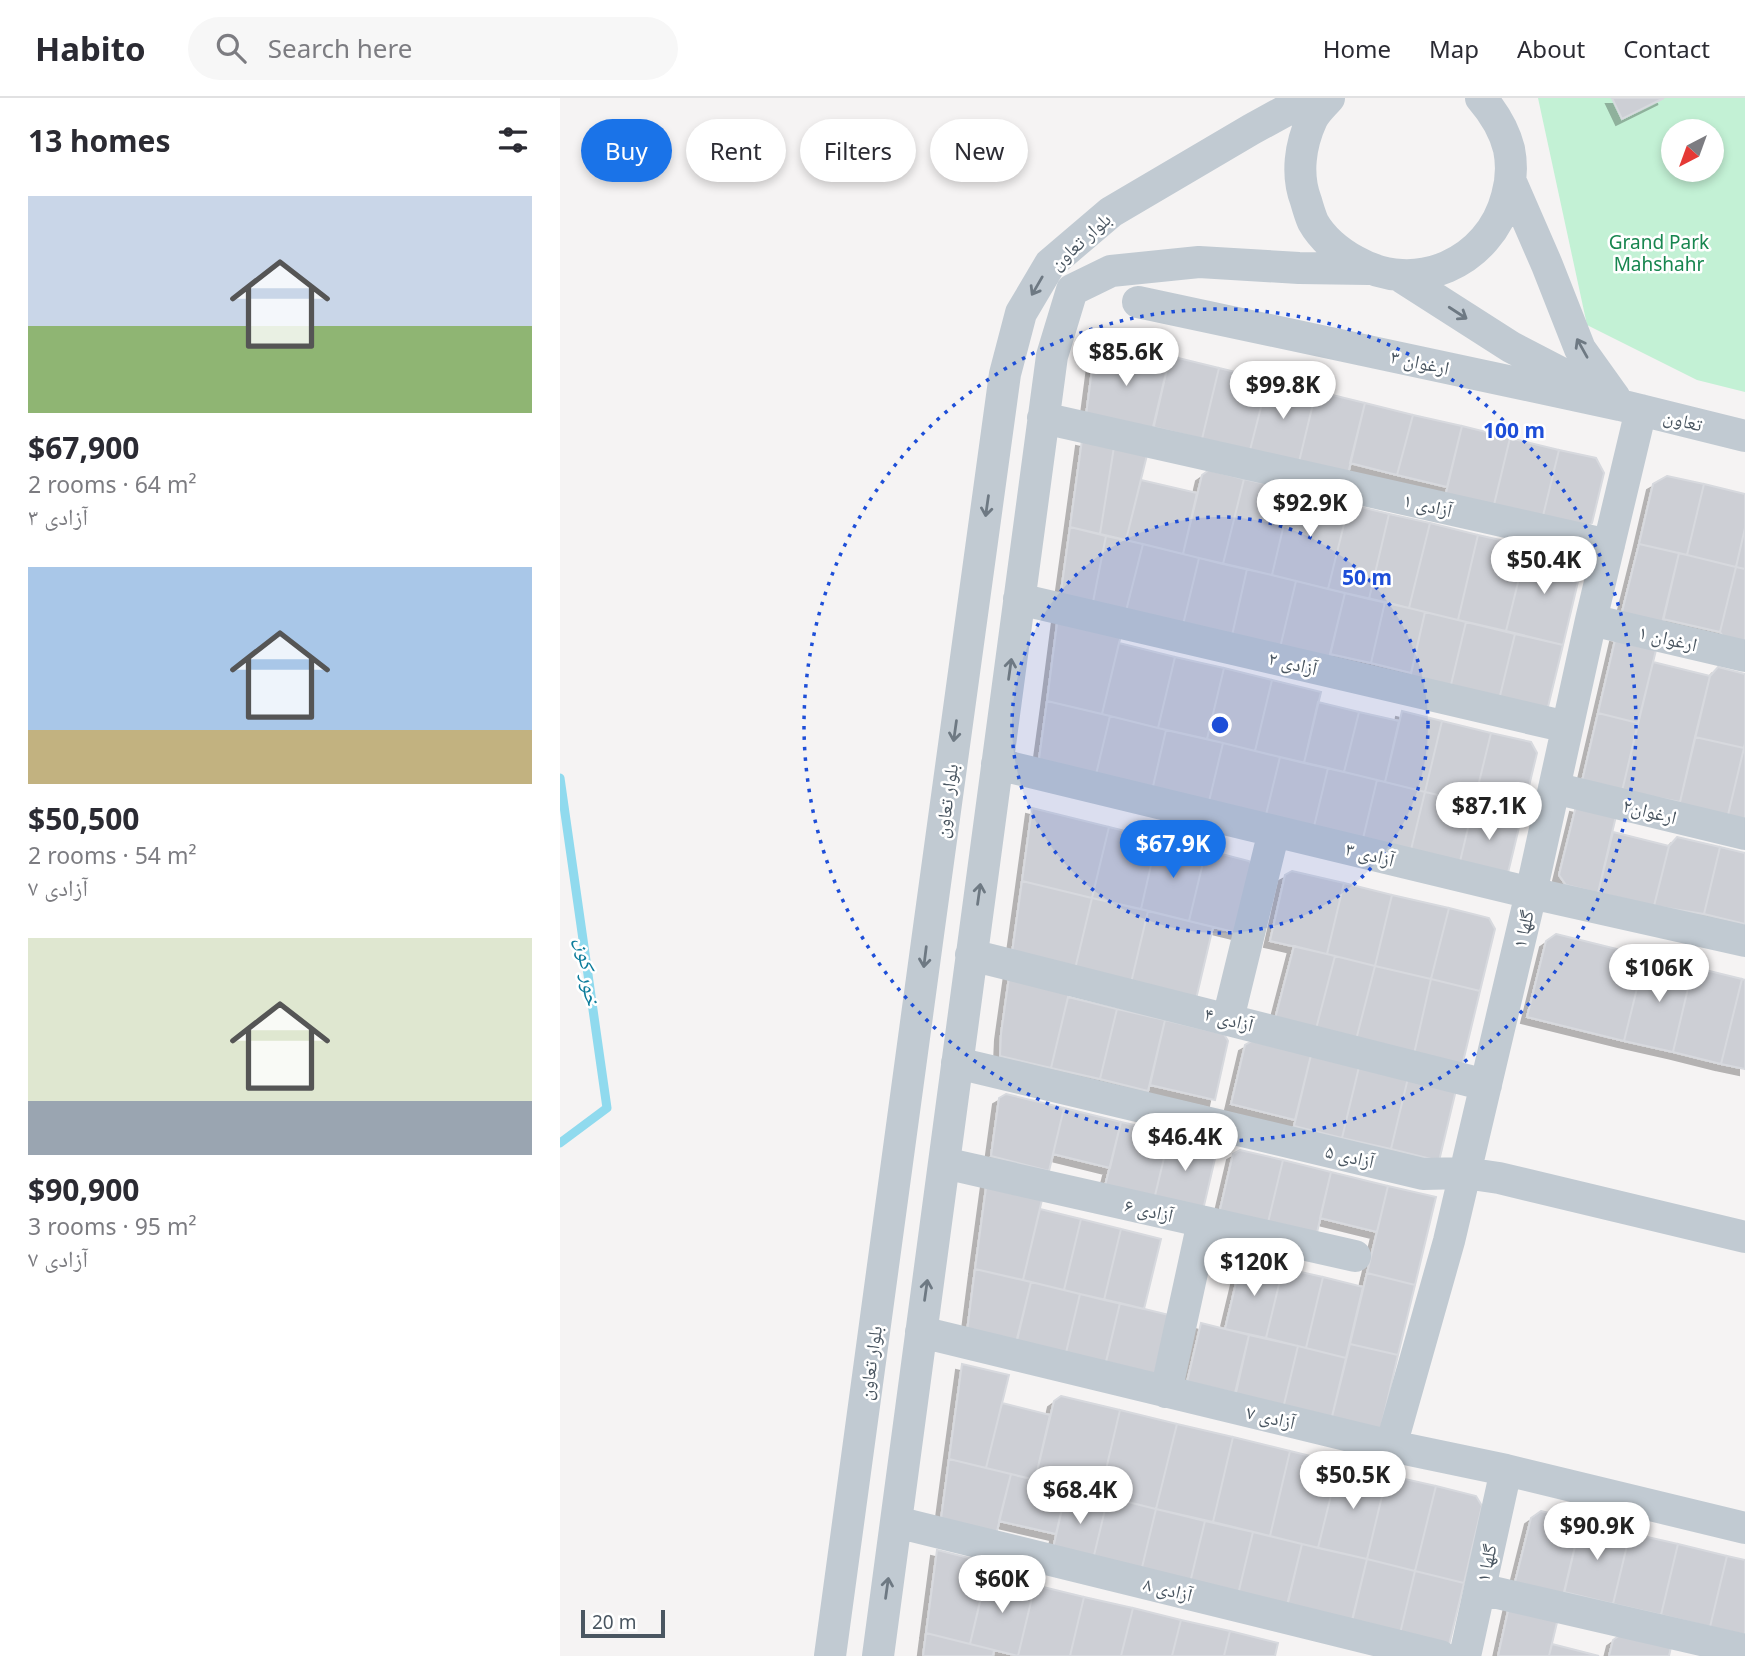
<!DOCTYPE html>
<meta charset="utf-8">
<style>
:root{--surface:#fff;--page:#f7f7f7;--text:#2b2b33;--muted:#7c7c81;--line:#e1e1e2;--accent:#1a73e8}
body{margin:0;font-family:"Noto Sans","Noto Naskh Arabic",sans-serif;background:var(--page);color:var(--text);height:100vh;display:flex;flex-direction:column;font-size:26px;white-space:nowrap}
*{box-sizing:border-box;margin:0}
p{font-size:23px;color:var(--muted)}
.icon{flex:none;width:38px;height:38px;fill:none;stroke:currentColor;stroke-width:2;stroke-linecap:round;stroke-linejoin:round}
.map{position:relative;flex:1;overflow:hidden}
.sheet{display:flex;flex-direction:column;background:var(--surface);width:560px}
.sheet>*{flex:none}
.top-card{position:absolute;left:21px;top:21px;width:665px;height:63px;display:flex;gap:14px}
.needle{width:46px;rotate:221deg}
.fabs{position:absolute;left:1101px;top:21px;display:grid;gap:14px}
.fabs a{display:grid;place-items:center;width:63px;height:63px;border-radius:50%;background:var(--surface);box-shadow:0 4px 10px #0003;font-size:35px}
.scale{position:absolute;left:21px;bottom:18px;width:84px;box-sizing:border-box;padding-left:7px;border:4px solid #4a5661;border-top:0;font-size:19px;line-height:24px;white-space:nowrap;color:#4a5661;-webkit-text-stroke:5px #fff;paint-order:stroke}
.price{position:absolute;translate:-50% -60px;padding:0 16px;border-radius:24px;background:#fff;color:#222;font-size:23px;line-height:46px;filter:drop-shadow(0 2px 4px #0008)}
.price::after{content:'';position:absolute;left:50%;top:42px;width:21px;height:16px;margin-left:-10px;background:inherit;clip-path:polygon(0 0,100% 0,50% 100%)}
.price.current{background:var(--accent);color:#fff}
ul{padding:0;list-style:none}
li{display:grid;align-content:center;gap:14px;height:371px;padding:0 28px}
li span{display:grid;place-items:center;height:217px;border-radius:0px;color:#555}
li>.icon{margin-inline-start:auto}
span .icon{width:126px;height:126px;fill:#fffc;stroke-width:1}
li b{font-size:30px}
h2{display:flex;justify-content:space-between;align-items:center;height:84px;padding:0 28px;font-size:30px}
.pill{padding:0 24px;border-radius:32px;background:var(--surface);box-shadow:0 4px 10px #0003;font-size:24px;line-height:63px}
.pill.current{background:var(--accent);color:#fff}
header{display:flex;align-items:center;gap:42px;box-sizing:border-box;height:98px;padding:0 35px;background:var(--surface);border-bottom:2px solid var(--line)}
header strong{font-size:33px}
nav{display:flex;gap:38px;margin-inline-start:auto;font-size:24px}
.search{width:490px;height:63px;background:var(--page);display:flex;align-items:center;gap:18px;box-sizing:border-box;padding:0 24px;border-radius:38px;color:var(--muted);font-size:26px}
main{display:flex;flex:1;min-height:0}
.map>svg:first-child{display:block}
.green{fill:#c3f1d5;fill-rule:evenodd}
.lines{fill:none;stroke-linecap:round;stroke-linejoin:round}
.stream{stroke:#90daee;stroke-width:9}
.building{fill:#cdcfd5;stroke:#d7d9de;stroke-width:2;filter:url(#shadow)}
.minor{stroke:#c1cad2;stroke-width:32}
.oneway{stroke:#6e7983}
.ring{fill:none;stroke:#1d4ed8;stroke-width:3.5;stroke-dasharray:3.5 7}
.labels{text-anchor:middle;stroke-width:5;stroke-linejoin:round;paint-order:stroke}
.street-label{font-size:19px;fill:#4a5661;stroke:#fff}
.park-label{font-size:19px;fill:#17864f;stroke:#fff}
.water-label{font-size:21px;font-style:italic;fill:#0c7c9b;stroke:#fff}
.centre{fill:#1d4ed8;stroke:#fff;stroke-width:3.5}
.ring-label{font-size:21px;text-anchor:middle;font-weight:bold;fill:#1d4ed8;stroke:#fff;stroke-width:5;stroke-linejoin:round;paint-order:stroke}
</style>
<header>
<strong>Habito</strong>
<div class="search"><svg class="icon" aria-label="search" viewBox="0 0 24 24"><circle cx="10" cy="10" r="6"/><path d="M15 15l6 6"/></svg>Search here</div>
<nav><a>Home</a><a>Map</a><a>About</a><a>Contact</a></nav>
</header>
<main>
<section class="sheet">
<h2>13 homes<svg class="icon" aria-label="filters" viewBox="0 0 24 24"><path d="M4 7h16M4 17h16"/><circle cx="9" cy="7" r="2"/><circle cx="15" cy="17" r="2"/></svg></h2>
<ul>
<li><span style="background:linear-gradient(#c9d6e8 60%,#8fb573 0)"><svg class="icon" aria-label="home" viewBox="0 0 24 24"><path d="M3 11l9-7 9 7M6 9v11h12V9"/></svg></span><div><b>$67,900</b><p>2 rooms · 64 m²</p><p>آزادی ۳</p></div></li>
<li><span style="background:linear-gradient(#a9c7e8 75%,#c2b280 0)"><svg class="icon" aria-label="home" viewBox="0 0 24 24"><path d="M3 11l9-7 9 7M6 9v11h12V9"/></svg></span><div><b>$50,500</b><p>2 rooms · 54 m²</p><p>آزادی ۷</p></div></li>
<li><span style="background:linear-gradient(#dfe7d0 75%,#9aa5b1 0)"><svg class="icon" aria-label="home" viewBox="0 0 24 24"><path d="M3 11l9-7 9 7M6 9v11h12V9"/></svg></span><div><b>$90,900</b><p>3 rooms · 95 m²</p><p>آزادی ۷</p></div></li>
</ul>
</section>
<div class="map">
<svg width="1185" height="1558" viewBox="0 0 1185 1558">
<defs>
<filter id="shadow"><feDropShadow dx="-6" dy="6" stdDeviation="0" flood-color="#0004"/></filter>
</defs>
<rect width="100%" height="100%" fill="#f5f3f3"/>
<!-- green -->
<path class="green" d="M978,0H1185V294L1137,282L1027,227ZM1113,33H1152V72H1113Z"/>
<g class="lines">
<!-- stream -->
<path class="stream" d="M0,680L47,1010L0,1045"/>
</g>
<!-- building -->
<path class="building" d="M1052,0H1104L1062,21Z
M536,241L610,258L591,341L525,325Z
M610,258L659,270L642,341L593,329Z
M659,270L708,282L690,352L642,341Z
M708,282L756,293L739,364L690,352Z
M756,293L805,305L788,376L739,364Z
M805,305L853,317L837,377L790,365Z
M853,317L902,328L887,389L837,377Z
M902,328L950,340L933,411L885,399Z
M950,340L999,352L982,422L933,411Z
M522,342L554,349L540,436L510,429Z
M554,349L587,357L566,442L540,436Z
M999,352L1036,360L1044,375L1032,425L1022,432L982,422Z
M649,372L684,381L663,466L623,456L642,377Z
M1107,378L1144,386L1127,457L1079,446L1093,386Z
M684,381L732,392L712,477L663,466Z
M581,382L637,395L623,456L566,442Z
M1144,386L1185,396V430L1176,469L1127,457Z
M732,392L789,406L768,491L712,477Z
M789,406L829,416L809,501L768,491Z
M829,416L870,425L849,510L809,501Z
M870,425L918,437L898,522L849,510Z
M510,429L546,438L532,509L500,501Z
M1185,430V471L1176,469Z
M918,437L967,448L946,533L898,522Z
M546,438L583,446L565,517L532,509Z
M583,446L639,460L622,531L565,517Z
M1079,446L1119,455L1101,532L1060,522Z
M967,448L1015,460L1021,471L1003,547L946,533Z
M1119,455L1176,469L1160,534L1103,521Z
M639,460L687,471L671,542L622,531Z
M1176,469L1185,471V546L1165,541L1160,534Z
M687,471L736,483L719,554L671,542Z
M736,483L785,495L768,566L719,554Z
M785,495L825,504L811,565L770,556Z
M825,504L865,514L851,575L811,565Z
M865,514L906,524L889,595L849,585Z
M498,518L562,533L542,616L487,603Z
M906,524L955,536L938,606L889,595Z
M955,536L1003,547L988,609L938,606Z
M1056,538L1097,548L1078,625L1038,615Z
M559,545L615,559L598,630L542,616Z
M615,559L664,570L647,641L598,630Z
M1093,564L1150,578L1120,704L1062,693Z
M1158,569L1185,576V645L1184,650L1135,639L1150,578Z
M664,570L712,582L695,653L647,641Z
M712,582L761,594L744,665L695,653Z
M487,603L550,618L533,689L479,661Z
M758,604L799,614L784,674L744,665Z
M842,613L882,623L865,694L825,684Z
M799,614L839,623L825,684L784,674Z
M1038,615L1078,625L1060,702L1020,692Z
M550,618L606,632L591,697L533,689Z
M882,623L931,635L914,705L865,694Z
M606,632L663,645L646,716L591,697Z
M931,635L971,644L977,655L962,717L914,705Z
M1135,639L1184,650L1167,721L1124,711L1120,704Z
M663,645L720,659L703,729L646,716Z
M1184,650L1185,651V725L1167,721Z
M720,659L768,670L751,741L703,729Z
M768,670L817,682L800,753L751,741Z
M817,682L865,694L848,764L800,753Z
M865,694L914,705L897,776L848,764Z
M914,705L962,717L947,779L897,776Z
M1016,708L1056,718L1038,795L1006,787L999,777Z
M472,710L549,729L532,800L462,783Z
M549,729L597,741L581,811L532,800Z
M1053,734L1109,748L1094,808L1038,795Z
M1117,739L1160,749L1144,816L1094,808L1109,748Z
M597,741L646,752L629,823L581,811Z
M1160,749L1185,755V826L1144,816Z
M646,752L689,763L693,769L678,835L629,823Z
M732,773L784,785L767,856L710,843L725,777Z
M462,783L532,800L515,871L452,855Z
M784,785L832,797L815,868L767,856Z
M832,797L889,810L871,881L815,868Z
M532,800L588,813L571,885L515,871Z
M889,810L929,820L935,831L920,893L871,881Z
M588,813L653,829L636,901L571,885Z
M996,836L1085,858L1064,943L967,919L986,843Z
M734,848L775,858L756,931L715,921Z
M775,858L815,868L796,942L756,931Z
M1085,858L1133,869L1113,954L1064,943Z
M815,868L871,881L854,956L796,942Z
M1133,869L1182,881L1161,966L1113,954Z
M450,872L511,887L491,970L440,958L441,936Z
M871,881L920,893L902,968L854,956Z
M1182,881L1185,882V971L1161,966Z
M508,899L557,911L540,981L491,970Z
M557,911L605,922L588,993L540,981Z
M605,922L664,936L668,943L655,1002L590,987Z
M692,943L751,957L735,1022L671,1006L685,947Z
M751,957L799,969L782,1040L734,1028Z
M799,969L848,980L831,1051L782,1040Z
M848,980L896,992L879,1063L831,1051Z
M446,996L504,1010L489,1073L431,1058L439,1000Z
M504,1010L561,1024L550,1070L493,1056Z
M561,1024L610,1035L593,1106L545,1088Z
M610,1035L652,1046L657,1052L643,1112L593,1106Z
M680,1052L723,1062L706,1133L659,1116L673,1056Z
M723,1062L771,1074L756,1139L706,1133Z
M771,1074L828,1088L817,1134L760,1120Z
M428,1075L485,1089L463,1182L415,1171Z
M828,1088L876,1099L855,1187L807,1175Z
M480,1111L521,1121L504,1192L463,1182Z
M521,1121L561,1131L544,1202L504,1192Z
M561,1131L601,1141L584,1211L544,1202Z
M682,1160L723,1170L706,1240L665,1231Z
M723,1170L763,1179L746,1250L706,1240Z
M415,1171L471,1184L452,1261L405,1249Z
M807,1175L855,1187L838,1257L790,1246Z
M763,1179L803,1189L786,1260L746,1250Z
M471,1184L520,1196L503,1267L454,1255Z
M520,1196L560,1205L543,1276L503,1267Z
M560,1205L609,1217L595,1276L546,1264Z
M641,1225L689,1237L675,1295L627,1284Z
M689,1237L738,1248L721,1319L673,1308Z
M790,1246L838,1257L820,1334L769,1331Z
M738,1248L786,1260L769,1331L721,1319Z
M402,1266L449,1277L426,1370L389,1361Z
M501,1298L560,1312L540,1397L475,1382L494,1303Z
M442,1305L490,1317L475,1382L426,1370Z
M560,1312L617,1326L596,1411L540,1397Z
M617,1326L673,1339L653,1424L596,1411Z
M673,1339L730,1353L710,1438L653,1424Z
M730,1353L779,1365L758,1450L710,1438Z
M389,1361L451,1376L433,1449L379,1436Z
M779,1365L827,1377L807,1461L758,1450Z
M451,1376L507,1389L496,1436L439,1423Z
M827,1377L876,1388L855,1473L807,1461Z
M876,1388L916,1398L922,1408L904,1485L855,1473Z
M507,1389L548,1399L531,1470L492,1455Z
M548,1399L596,1411L579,1482L531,1470Z
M596,1411L645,1423L628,1493L579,1482Z
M981,1413L1021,1423L1003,1500L954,1488L971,1420Z
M645,1423L693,1434L676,1505L628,1493Z
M1021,1423L1070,1435L1053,1506L1004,1494Z
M693,1434L742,1446L725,1517L676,1505Z
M1070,1435L1118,1446L1101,1517L1053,1506Z
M742,1446L807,1461L791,1526L726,1511Z
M1118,1446L1167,1458L1150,1529L1101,1517Z
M377,1452L429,1465L410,1546L366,1535Z
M1167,1458L1185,1462V1537L1150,1529Z
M807,1461L855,1473L838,1544L790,1532Z
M855,1473L904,1485L889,1547L838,1544Z
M427,1475L475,1487L458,1558L410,1546Z
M475,1487L524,1499L510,1558H458Z
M524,1499L573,1510L561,1558H510Z
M950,1504L999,1516L989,1558H938Z
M573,1510L621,1522L612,1558H561Z
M621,1522L670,1533L664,1558H612Z
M670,1533L718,1545L715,1558H664Z
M366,1535L434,1552L433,1558H363Z
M1060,1537L1111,1549L1109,1558H1049L1053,1542Z
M992,1546L1039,1558H989Z"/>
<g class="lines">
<!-- minor -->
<path class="minor" d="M769,0C763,7 756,13 752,21C740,47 736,77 746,103C748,110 750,117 753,124C762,140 779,154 795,163C855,198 930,165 947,98C951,84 952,66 949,51C944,31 934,15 921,0
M951,84L987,167L1020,251L1055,300
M840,178L951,249L1026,288
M578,204L1060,307L1185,338
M483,320L1049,447
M459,501L1007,629
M1031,522L1185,558
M437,666L971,795L1185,843
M994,690L1185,736
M411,857L926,987
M668,921L714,733
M397,965L863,1076L905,1075L939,1080L1185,1139
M384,1065L795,1158
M361,1234L831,1348L946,1372L1185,1430
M606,1294L643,1124
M831,1348L889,1143L971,795L1031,522L1081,312
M336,1424L880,1558
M920,1491L1185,1552
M270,1558C329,1131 385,703 445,276L461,215L490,166L551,114L692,31L736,7L753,0
M318,1558L492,258L512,192L551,173L639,164L739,170L809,171
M905,1558L946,1372"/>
</g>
<!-- one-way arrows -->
<defs><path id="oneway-shaft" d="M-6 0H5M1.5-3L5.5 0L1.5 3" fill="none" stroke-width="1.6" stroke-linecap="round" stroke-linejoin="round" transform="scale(1.75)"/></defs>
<g class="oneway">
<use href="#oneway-shaft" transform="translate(477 188) rotate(120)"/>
<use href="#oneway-shaft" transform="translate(898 215) rotate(33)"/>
<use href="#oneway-shaft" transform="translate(1022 250) rotate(-119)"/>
<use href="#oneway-shaft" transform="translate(427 408) rotate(98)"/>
<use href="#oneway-shaft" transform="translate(450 571) rotate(-82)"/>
<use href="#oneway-shaft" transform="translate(395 633) rotate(98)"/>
<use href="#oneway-shaft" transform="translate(419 796) rotate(-82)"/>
<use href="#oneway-shaft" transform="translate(365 859) rotate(97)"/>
<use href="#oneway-shaft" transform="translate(366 1192) rotate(-82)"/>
<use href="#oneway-shaft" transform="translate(327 1490) rotate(-82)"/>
</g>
<!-- distance rings -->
<circle cx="660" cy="627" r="208" fill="#1d4ed8" fill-opacity=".12"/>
<g class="ring">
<circle cx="660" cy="627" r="208"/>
<circle cx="660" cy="627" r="416"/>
</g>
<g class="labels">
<!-- street labels -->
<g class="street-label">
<text transform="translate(520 143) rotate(-42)" y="7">بلوار تعاون</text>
<text transform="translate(860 264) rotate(12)" y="7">ارغوان ۳</text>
<text transform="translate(1123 322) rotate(14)" y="7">تعاون</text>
<text transform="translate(868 407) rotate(13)" y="7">آزادی ۱</text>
<text transform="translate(1108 540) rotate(13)" y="7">ارغوان ۱</text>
<text transform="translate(733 565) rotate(13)" y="7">آزادی ۲</text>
<text transform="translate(386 703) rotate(-82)" y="7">بلوار تعاون</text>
<text transform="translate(1090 713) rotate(14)" y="7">ارغوان۲</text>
<text transform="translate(810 756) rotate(14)" y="7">آزادی ۳</text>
<text transform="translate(963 831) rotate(-77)" y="7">گلها ۱</text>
<text transform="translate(669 921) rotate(14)" y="7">آزادی ۴</text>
<text transform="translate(790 1058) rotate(13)" y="7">آزادی ۵</text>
<text transform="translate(589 1112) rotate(13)" y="7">آزادی ۶</text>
<text transform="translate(310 1265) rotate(-82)" y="7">بلوار تعاون</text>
<text transform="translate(711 1319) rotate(13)" y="7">آزادی ۷</text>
<text transform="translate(926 1465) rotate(-78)" y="7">گلها ۱</text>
<text transform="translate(608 1491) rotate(14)" y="7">آزادی ۸</text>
</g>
<!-- park labels -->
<g class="park-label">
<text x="1099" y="151">Grand Park<tspan x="1099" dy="22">Mahshahr</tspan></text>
</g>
<!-- water labels -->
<g class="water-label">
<text transform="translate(28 874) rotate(82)" y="7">خور کون</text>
</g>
</g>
<circle cx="660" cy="627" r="10" class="centre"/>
<g class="ring-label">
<text x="954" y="340">100 m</text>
<text x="807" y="487">50 m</text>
</g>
</svg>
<div class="fabs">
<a><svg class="needle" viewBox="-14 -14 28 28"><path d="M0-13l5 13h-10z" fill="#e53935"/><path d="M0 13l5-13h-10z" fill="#7c7c81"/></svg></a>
</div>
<div class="scale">20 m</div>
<b class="price" style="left:566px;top:290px">$85.6K</b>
<b class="price" style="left:723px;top:323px">$99.8K</b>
<b class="price" style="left:750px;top:441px">$92.9K</b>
<b class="price" style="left:984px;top:498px">$50.4K</b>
<b class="price" style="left:929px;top:744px">$87.1K</b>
<b class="price current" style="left:613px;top:782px">$67.9K</b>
<b class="price" style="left:1099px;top:906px">$106K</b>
<b class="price" style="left:625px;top:1075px">$46.4K</b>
<b class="price" style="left:694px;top:1200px">$120K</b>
<b class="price" style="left:793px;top:1413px">$50.5K</b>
<b class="price" style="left:520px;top:1428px">$68.4K</b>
<b class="price" style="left:1037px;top:1464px">$90.9K</b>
<b class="price" style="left:442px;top:1517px">$60K</b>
<div class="top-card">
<a class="pill current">Buy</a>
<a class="pill">Rent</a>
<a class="pill">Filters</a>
<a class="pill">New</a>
</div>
</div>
</main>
